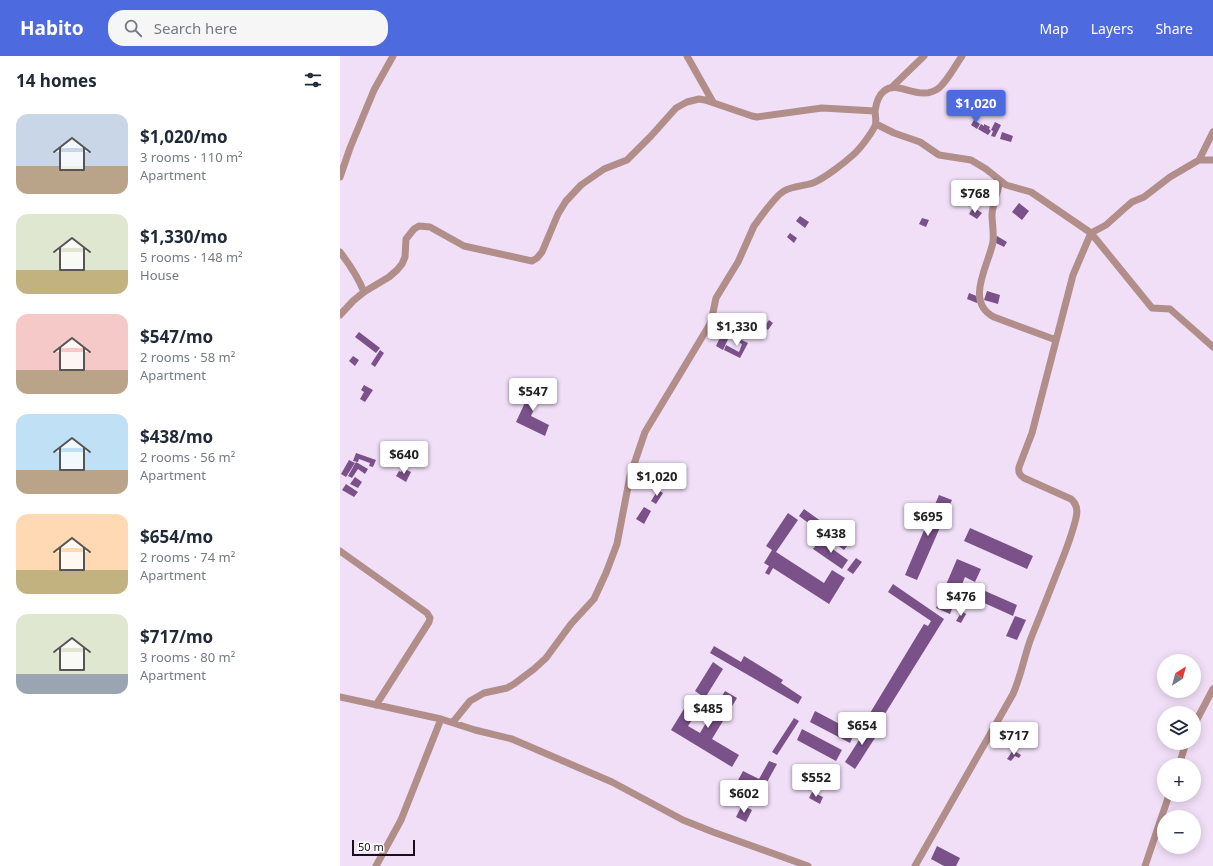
<!DOCTYPE html>
<meta charset="utf-8">
<style>
:root{--surface:#fff;--page:#f6f6f7;--text:#1f2937;--muted:#747a83;--accent:#4d6bdf}
body{margin:0;font-family:"Noto Sans",sans-serif;background:var(--page);color:var(--text);height:100vh;display:flex;flex-direction:column;font-size:15px;white-space:nowrap}
*{box-sizing:border-box;margin:0}
p{font-size:13px;color:var(--muted)}
.icon{flex:none;width:22px;height:22px;fill:none;stroke:currentColor;stroke-width:2;stroke-linecap:round;stroke-linejoin:round}
.map{position:relative;flex:1;overflow:hidden}
.side{display:flex;flex-direction:column;background:var(--surface);width:340px}
.side>*{flex:none}
.needle{width:26px;rotate:36deg}
.fabs{position:absolute;left:817px;top:598px;display:grid;gap:8px}
.fabs a{display:grid;place-items:center;width:44px;height:44px;border-radius:50%;background:var(--surface);box-shadow:0 2px 10px #0003;font-size:20px}
.scale{position:absolute;left:12px;bottom:10px;width:63px;box-sizing:border-box;padding-left:4px;border:2px solid #171019;border-top:0;font-size:11px;line-height:14px;white-space:nowrap;color:#171019;-webkit-text-stroke:3px #fff;paint-order:stroke}
.price{position:absolute;translate:-50% -34px;padding:0 9px;border-radius:4px;background:#fff;color:#222;font-size:13px;line-height:26px;filter:drop-shadow(0 1px 2px #0008)}
.price::after{content:'';position:absolute;left:50%;top:24px;width:12px;height:9px;margin-left:-6px;background:inherit;clip-path:polygon(0 0,100% 0,50% 100%)}
.price.current{background:var(--accent);color:#fff}
ul{padding:0;list-style:none}
li{display:flex;align-items:center;gap:12px;height:100px;padding:0 16px}
li span{display:grid;place-items:center;flex:none;width:112px;height:80px;border-radius:12px;color:#555}
li>.icon{margin-inline-start:auto}
span .icon{width:48px;height:48px;fill:#fffc;stroke-width:1}
li b{font-size:17px}
h2{display:flex;justify-content:space-between;align-items:center;height:48px;padding:0 16px;font-size:17px}
header{display:flex;align-items:center;gap:24px;box-sizing:border-box;height:56px;padding:0 20px;background:var(--accent);color:#fff}
header strong{font-size:19px}
nav{display:flex;gap:22px;margin-inline-start:auto;font-size:14px}
.search{width:280px;height:36px;background:var(--page);display:flex;align-items:center;gap:10px;box-sizing:border-box;padding:0 14px;border-radius:16px;color:var(--muted);font-size:15px}
main{display:flex;flex:1;min-height:0}
.map>svg:first-child{display:block}
.building{fill:#7a5188}
.lines{fill:none;stroke-linecap:round;stroke-linejoin:round}
.street{stroke:#b18e89;stroke-width:7}
</style>
<header>
<strong>Habito</strong>
<div class="search"><svg class="icon" aria-label="search" viewBox="0 0 24 24"><circle cx="10" cy="10" r="6"/><path d="M15 15l6 6"/></svg>Search here</div>
<nav><a>Map</a><a>Layers</a><a>Share</a></nav>
</header>
<main>
<section class="side">
<h2>14 homes<svg class="icon" aria-label="filters" viewBox="0 0 24 24"><path d="M4 7h16M4 17h16"/><circle cx="9" cy="7" r="2"/><circle cx="15" cy="17" r="2"/></svg></h2>
<ul>
<li><span style="background:linear-gradient(#c9d6e8 65%,#b9a48a 0)"><svg class="icon" aria-label="home" viewBox="0 0 24 24"><path d="M3 11l9-7 9 7M6 9v11h12V9"/></svg></span><div><b>$1,020/mo</b><p>3 rooms · 110 m²</p><p>Apartment</p></div></li>
<li><span style="background:linear-gradient(#dfe7d0 70%,#c2b280 0)"><svg class="icon" aria-label="home" viewBox="0 0 24 24"><path d="M3 11l9-7 9 7M6 9v11h12V9"/></svg></span><div><b>$1,330/mo</b><p>5 rooms · 148 m²</p><p>House</p></div></li>
<li><span style="background:linear-gradient(#f6c9c9 70%,#b9a48a 0)"><svg class="icon" aria-label="home" viewBox="0 0 24 24"><path d="M3 11l9-7 9 7M6 9v11h12V9"/></svg></span><div><b>$547/mo</b><p>2 rooms · 58 m²</p><p>Apartment</p></div></li>
<li><span style="background:linear-gradient(#bfe0f5 70%,#b9a48a 0)"><svg class="icon" aria-label="home" viewBox="0 0 24 24"><path d="M3 11l9-7 9 7M6 9v11h12V9"/></svg></span><div><b>$438/mo</b><p>2 rooms · 56 m²</p><p>Apartment</p></div></li>
<li><span style="background:linear-gradient(#ffd9b3 70%,#c2b280 0)"><svg class="icon" aria-label="home" viewBox="0 0 24 24"><path d="M3 11l9-7 9 7M6 9v11h12V9"/></svg></span><div><b>$654/mo</b><p>2 rooms · 74 m²</p><p>Apartment</p></div></li>
<li><span style="background:linear-gradient(#dfe7d0 75%,#9aa5b1 0)"><svg class="icon" aria-label="home" viewBox="0 0 24 24"><path d="M3 11l9-7 9 7M6 9v11h12V9"/></svg></span><div><b>$717/mo</b><p>3 rooms · 80 m²</p><p>Apartment</p></div></li>
</ul>
</section>
<div class="map">
<svg width="873" height="810" viewBox="0 0 873 810">
<rect width="100%" height="100%" fill="#f1dff8"/>
<!-- building -->
<path class="building" d="M634,64L640,68L637,73L631,69Z
M655,66L661,69L655,81L651,80L653,75L651,74Z
M641,68L644,70V68L650,71L649,73L651,75L648,79L638,73Z
M662,76L673,80L671,86L660,83Z
M679,147L689,155L682,164L672,156Z
M632,153L635,155L636,153L642,157L637,163L629,158Z
M460,160L469,166L465,172L456,165Z
M582,162L589,164L586,171L579,168Z
M450,177L457,182L454,187L447,181Z
M657,180L667,186L664,191L654,186Z
M647,235L660,239L658,248L644,244Z
M629,237L639,241L637,247L627,243Z
M429,264L433,267L428,274L419,268L421,265L426,268Z
M383,275L390,279L383,294L376,290Z
M19,276L40,292L36,297L15,281Z
M391,279L408,287L400,302L384,294L386,289L399,296L402,288L390,282Z
M40,294L44,297L35,311L31,308Z
M13,300L19,304L15,310L9,305Z
M194,327L204,332L191,360L209,369L205,380L176,366Z
M24,329L33,334L25,346L20,343L24,336L21,334Z
M16,397L36,404L33,411L29,410L30,407L19,403L18,406L13,405Z
M9,404L15,407L6,421L1,418Z
M16,406L28,413L25,418L18,413L12,422L8,420Z
M63,412L71,416L66,426L56,420L59,415L61,416Z
M306,418L326,428L324,433L304,424Z
M15,421L22,426L18,432L10,428Z
M6,428L18,436L14,441L2,434Z
M318,434L323,437L316,448L311,445Z
M599,439L612,444L577,524L565,519Z
M304,451L311,455L304,468L296,463Z
M464,453L510,486L504,494L459,460Z
M448,457L458,464L436,496L484,527L492,514L505,522L489,548L433,512L429,519L425,517L429,510L424,507L432,494L426,490Z
M630,472L693,500L687,513L624,485Z
M480,484L508,504L502,513L473,493Z
M516,502L522,506L513,518L507,514Z
M617,503L641,513L635,526L625,521L610,558L596,552Z
M553,528L604,563L538,669L527,662L584,568L588,570L591,565L548,536Z
M636,531L677,549L673,560L631,541Z
M622,555L626,558L621,567L616,565Z
M675,560L686,564L677,584L666,580Z
M374,590L401,606L404,600L443,624L441,627L462,641L458,648L370,597Z
M373,606L383,613L365,642L355,635Z
M385,635L397,642L372,683L399,699L392,711L331,674L350,643L361,650L348,670L360,677Z
M475,655L515,676L510,687L470,666Z
M454,662L459,665L437,699L432,696Z
M530,667L540,674L515,713L505,706Z
M462,673L502,694L496,705L457,684Z
M673,694L681,699L679,702L675,700L671,705L667,703Z
M429,705L437,708L420,739L397,726L403,715L419,723Z
M472,736L483,741L480,748L469,742Z
M402,749L412,754L406,766L396,761Z
M597,790L620,802L616,810H604L591,803Z"/>
<g class="lines">
<!-- street -->
<path class="street" d="M347,0L373,46
M552,31L584,0
M536,68L554,77L580,86L599,99L631,104L646,113L666,129L691,136L751,177L812,252L830,253L873,291
M859,104L873,76
M0,121L10,92L34,34L53,0
M660,125C658,135 653,147 652,158C652,167 654,176 653,186C649,208 624,246 654,261L716,284
M0,196C10,209 18,221 24,236
M0,259L13,245L24,236L49,221L57,214L62,208L65,201L66,183L74,173L79,170L90,171L124,190L192,205L197,202L202,196L218,158L226,145L241,129L264,113L287,104L311,80L336,52L347,46L359,43L365,44L412,60L417,61L482,52L535,55
M0,495L87,557L90,562L89,566L36,649
M0,641L101,663L135,674L172,683L272,726L343,764L373,776L468,810
M113,666L130,645L144,637L167,632L174,628L194,613L206,602L231,568L254,543L266,517L277,488L290,420L305,376L370,268L372,261L376,242L398,206L414,170C420,162 435,140 444,135C452,130 464,130 473,127C485,122 504,107 513,99C520,93 531,78 535,70C537,65 535,59 535,55C536,48 539,39 544,35C558,23 579,47 599,32C608,24 615,10 622,0
M854,669L873,633
M839,709L846,687
M36,810L61,764L101,663
M575,810L673,638C681,620 684,601 691,582C700,560 709,537 718,514C725,497 732,479 736,462C738,454 737,448 731,443L684,422C680,419 678,417 679,411L692,377L733,219L751,177L766,169L785,152L792,146L804,141L830,121L859,104H873
M805,810L829,739"/>
</g>
</svg>
<div class="fabs">
<a><svg class="needle" viewBox="-14 -14 28 28"><path d="M0-13l5 13h-10z" fill="#e53935"/><path d="M0 13l5-13h-10z" fill="#747a83"/></svg></a>
<a><svg class="icon" aria-label="layers" viewBox="0 0 24 24"><path d="M12 4l9 5-9 5-9-5zM3 14l9 5 9-5"/></svg></a>
<a>+</a>
<a>−</a>
</div>
<div class="scale">50 m</div>
<b class="price current" style="left:636px;top:68px">$1,020</b>
<b class="price" style="left:635px;top:158px">$768</b>
<b class="price" style="left:397px;top:291px">$1,330</b>
<b class="price" style="left:193px;top:356px">$547</b>
<b class="price" style="left:64px;top:419px">$640</b>
<b class="price" style="left:317px;top:441px">$1,020</b>
<b class="price" style="left:588px;top:481px">$695</b>
<b class="price" style="left:491px;top:498px">$438</b>
<b class="price" style="left:621px;top:561px">$476</b>
<b class="price" style="left:368px;top:673px">$485</b>
<b class="price" style="left:522px;top:690px">$654</b>
<b class="price" style="left:674px;top:700px">$717</b>
<b class="price" style="left:476px;top:742px">$552</b>
<b class="price" style="left:404px;top:758px">$602</b>
</div>
</main>
